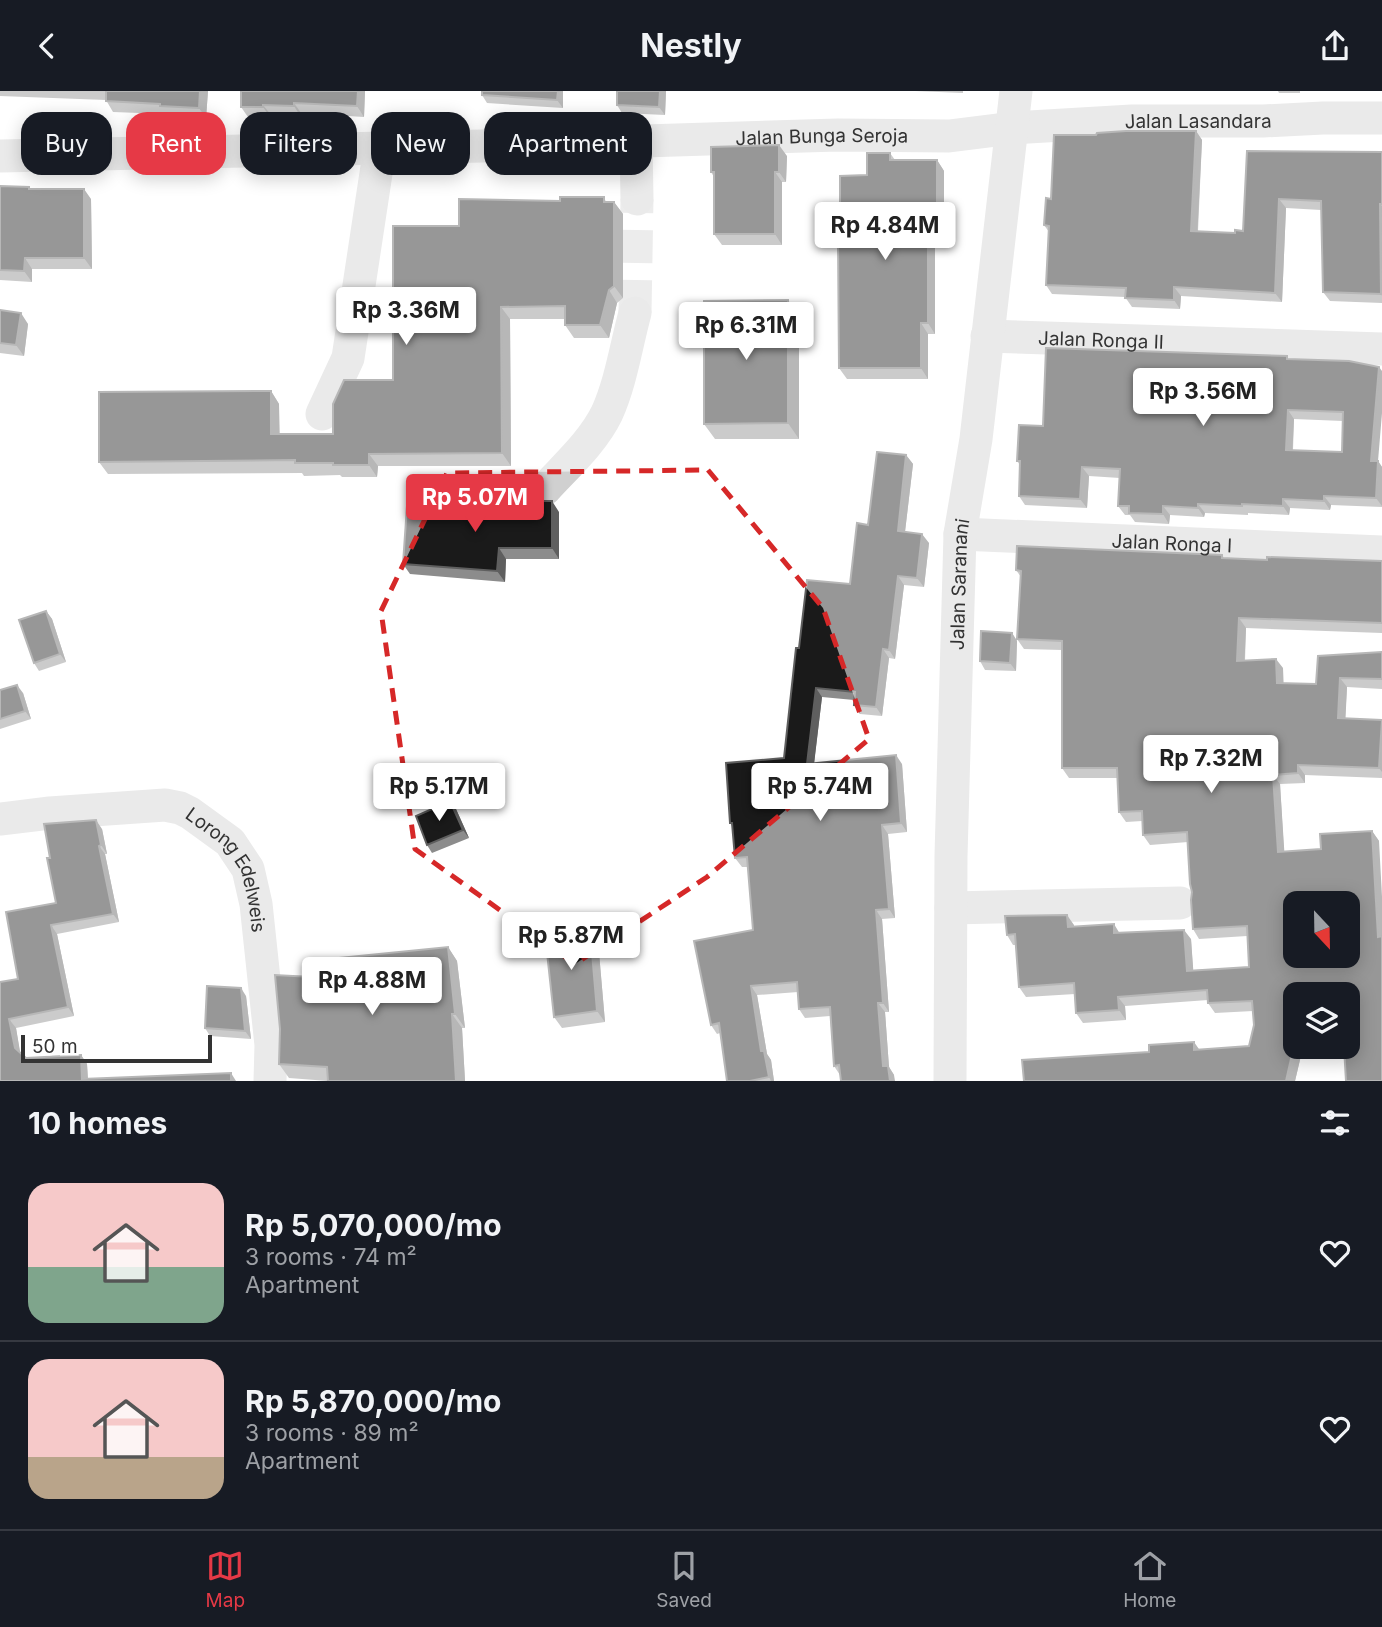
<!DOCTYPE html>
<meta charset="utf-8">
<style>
:root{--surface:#171b24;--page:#20242c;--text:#f1f3f6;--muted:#9ea1a6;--line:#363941;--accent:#e63946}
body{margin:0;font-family:Inter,sans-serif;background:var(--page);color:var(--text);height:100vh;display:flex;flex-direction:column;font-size:26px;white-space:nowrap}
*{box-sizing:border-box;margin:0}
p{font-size:23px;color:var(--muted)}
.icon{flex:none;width:38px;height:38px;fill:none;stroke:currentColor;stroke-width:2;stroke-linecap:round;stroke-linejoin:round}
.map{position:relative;height:990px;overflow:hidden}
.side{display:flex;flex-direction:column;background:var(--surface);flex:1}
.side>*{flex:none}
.hud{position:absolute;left:21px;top:21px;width:700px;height:63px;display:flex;gap:14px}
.needle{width:46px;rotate:158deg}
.tools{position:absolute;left:1283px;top:800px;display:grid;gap:14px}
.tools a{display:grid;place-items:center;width:77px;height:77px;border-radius:14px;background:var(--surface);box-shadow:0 4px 18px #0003;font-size:35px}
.scale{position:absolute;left:21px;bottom:18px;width:191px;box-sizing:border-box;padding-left:7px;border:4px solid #333;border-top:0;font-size:19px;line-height:24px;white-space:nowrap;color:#333;-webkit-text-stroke:5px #fff;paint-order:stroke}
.price{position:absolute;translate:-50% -60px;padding:0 16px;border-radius:7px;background:#fff;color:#222;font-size:23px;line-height:46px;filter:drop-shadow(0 2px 4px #0008)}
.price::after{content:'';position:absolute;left:50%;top:42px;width:21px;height:16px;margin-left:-10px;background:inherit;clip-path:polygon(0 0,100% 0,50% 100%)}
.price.active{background:var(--accent);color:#fff}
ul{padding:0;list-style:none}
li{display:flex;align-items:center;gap:21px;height:175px;padding:0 28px}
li+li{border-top:2px solid var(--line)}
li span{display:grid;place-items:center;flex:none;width:196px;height:140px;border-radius:21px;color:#555}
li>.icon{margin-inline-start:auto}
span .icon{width:84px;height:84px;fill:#fffc;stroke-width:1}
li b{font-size:30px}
h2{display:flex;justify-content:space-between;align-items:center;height:84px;padding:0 28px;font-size:30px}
.tag{padding:0 24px;border-radius:21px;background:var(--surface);box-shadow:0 4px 18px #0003;font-size:24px;line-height:63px}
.tag.active{background:var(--accent);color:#fff}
header{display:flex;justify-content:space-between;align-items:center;height:91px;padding:0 28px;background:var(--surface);font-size:32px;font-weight:700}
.dock{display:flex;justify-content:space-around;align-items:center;height:98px;border-top:2px solid var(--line);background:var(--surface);font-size:19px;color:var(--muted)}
.dock a{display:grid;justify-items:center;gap:4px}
.dock .active{color:var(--accent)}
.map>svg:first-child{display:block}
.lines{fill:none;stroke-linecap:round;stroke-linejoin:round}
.minor-tunnel{stroke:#d6d6d6;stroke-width:33;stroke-dasharray:33 17;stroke-linecap:butt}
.minor{stroke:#d0d0d0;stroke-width:33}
.wall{fill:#8c8c8c;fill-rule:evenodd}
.shaded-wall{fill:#5f5f5f}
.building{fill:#1a1a1a;stroke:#5f5f5f;stroke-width:2;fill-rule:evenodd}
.marked{fill:none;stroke:#d62828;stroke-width:5;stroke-dasharray:14 9;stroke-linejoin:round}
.labels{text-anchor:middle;stroke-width:7;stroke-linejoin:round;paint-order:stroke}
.street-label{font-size:19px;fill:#333;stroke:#fff}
</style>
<header><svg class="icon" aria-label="back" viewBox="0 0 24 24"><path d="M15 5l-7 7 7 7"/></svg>Nestly<svg class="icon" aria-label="share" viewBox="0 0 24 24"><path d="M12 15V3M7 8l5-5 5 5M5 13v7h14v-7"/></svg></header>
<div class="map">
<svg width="1382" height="990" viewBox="0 0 1382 990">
<rect width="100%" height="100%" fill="#fff"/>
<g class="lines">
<!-- minor-tunnel -->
<path class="minor-tunnel" d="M635,222L637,108"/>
<!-- minor -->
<g class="minor">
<path d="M636,50L637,108"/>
<path id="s1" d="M0,65L481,55L838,44L949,45L1013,37L1132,30H1263L1323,27H1382"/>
<path id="s2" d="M987,245L1382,258"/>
<path d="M322,323L348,267L380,56"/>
<path d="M545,398C566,375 593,351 607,322C621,291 626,255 635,222"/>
<path id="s3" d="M960,443L1382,461"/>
<path id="s4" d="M0,728L50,722L165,714L180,717L190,722L230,751L248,778L256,813L271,954L270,990"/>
<path d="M951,817L1180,812"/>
<path id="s5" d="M950,990L951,765L960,443L976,348L1016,0"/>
</g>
</g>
<!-- wall -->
<path class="wall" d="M0,0H208L206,27L167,26L166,23L113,21L106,9L0,5Z
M365,0L364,26L301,22V26L271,24V27L248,26L241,16Z
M563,0V17L487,12L482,4Z
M666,0L665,24L622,22L617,14Z
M915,0H963V2Z
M1278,0H1300V2H1279Z
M1196,40L1202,49L1198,140L1235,142L1243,140L1247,60L1382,61V212L1330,210L1323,201L1321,119L1286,117L1282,211L1181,205L1180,218L1132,216L1125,206L1052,203L1046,194L1049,141L1044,134L1051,108L1096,44Z
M890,62L895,69H937L944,80V151H935V243H928V288H847L839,277L867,84Z
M787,65L786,91H782V154H722L714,143V86L711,81Z
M0,95L30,98L91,108L92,178H32V191L0,189Z
M604,106L606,111H614L623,123V207L617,212L609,247H574L565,234V228H510L511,375H378L377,386H342L340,384L304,385L302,382L108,383L99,371L271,300L279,313V343H333L393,289L459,135L560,110Z
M0,219L28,233L24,265L0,262Z
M799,225V348H715L704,333Z
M1289,268L1349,270L1378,370L1382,376V416L1331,414L1330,419L1290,417L1289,424L1248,422V424L1205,422L1204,426L1170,424L1169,433L1135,431L1130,424H1125L1118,415L1120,387L1089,385L1087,417L1025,414L1019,405L1020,374L1017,370L1043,335ZM1294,328L1343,330L1342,361L1293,359Z
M906,364L913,373L905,441L929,452L924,496L904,494L895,568L889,567L882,625L860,623L854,614V609L822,606L814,672L902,673L907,741L888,743L895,827L882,828L889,921H885L889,976L894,984H840L834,975L830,925L805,927L799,918L798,901L757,904L767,963L771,969L774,990H727L720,942L717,943L711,934L753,839L748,776H742L735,767L733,736L730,732L784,667L799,557L850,493L868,434Z
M559,421V468H506L505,491L410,483L403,473L507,422Z
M1222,464L1224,467L1267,469L1382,470V542L1246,537L1245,570L1283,577V592L1316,593L1382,561V598L1347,596L1345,628L1382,629V687L1305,684V692L1280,693L1284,761L1321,758L1372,740L1379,750L1348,903H1295V956H1303L1295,990H1024L1200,959L1249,955L1254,934L1253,920L1215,922L1208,912V909L1125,915L1126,929L1083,932L1076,922L1075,903L1026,906L1019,896L1016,854H1013L1007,844L1074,834V836L1120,842L1191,848L1193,879L1249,876L1247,845L1199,848L1193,838L1192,801L1188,751L1150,754L1143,744L1142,730L1126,731L1119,721L1117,687H1069L1062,677V559L1024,558L1017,548L1021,486L1016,479Z
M46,520L52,528L66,571L39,580L34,572Z
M1012,542L1017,550L1016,580L985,579L980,570Z
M0,599L23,602L31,628L0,638Z
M456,718L469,747L432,762L427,754Z
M102,738L107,763H105L119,831L57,843L74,925L16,937L20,962L26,967L81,964L87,973L88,988L0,990V891L18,888L56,812L50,767Z
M590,838L598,850L605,931L562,937L554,926Z
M448,856L457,870L465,937H462L465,990H328L289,987L279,973L312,886Z
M246,905L251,948L210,945L205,937Z"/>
<!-- shaded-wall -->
<path class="shaded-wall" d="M200,0H208L206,27L199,17Z
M358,0H365L364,26L357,15Z
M558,0H563V17L557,9Z
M660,0H666L665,24L659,16Z
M294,12L301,22V26L294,15Z
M263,14L271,24V27L263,16Z
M1196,40L1202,49L1197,149L1191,140Z
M779,54L787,65L786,91L779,81Z
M937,69L944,80V151L937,141Z
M775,81L782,91V154L775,143Z
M84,98L91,108L92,178L84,167Z
M1279,108L1286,117L1282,211L1275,202Z
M614,111L623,123V207L614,195Z
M1380,113L1382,115V205L1381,203Z
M928,141L935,151V243L928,232Z
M25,167L32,178V191L24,180Z
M1174,196L1181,205L1180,218L1174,209Z
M609,199L617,212L609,247L600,234Z
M788,209L799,225V348L788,332Z
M501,216L510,228L511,375L502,362Z
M21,222L28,233L24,265L16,254Z
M921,232L928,243V288L921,277Z
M1379,276L1382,280V322L1378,370L1382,376V415L1376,407L1371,370Z
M271,300L279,313L280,355L271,343Z
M1288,319L1294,328L1292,368L1286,359Z
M369,363L378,375L377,386L369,374Z
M906,364L913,373L904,449L898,440Z
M1082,376L1089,385L1087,417L1080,408Z
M1324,405L1331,414L1330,419L1324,410Z
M1283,408L1290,417L1289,424L1283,415Z
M552,410L559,421V468L552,457Z
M1198,413L1205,422L1204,426L1198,417Z
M1163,415L1170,424L1169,433L1163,423Z
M922,443L929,452L924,496L917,487Z
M499,457L506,468L505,491L497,480Z
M898,485L904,494L895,568L889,559Z
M46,520L52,528L66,571L60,563Z
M1239,527L1246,537L1244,580L1237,570Z
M1012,542L1017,550L1016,580L1010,572Z
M883,558L889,567L882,625L876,616Z
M1276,568L1283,577L1284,602L1277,592Z
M1340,587L1347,596L1345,637L1338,627Z
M17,594L23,602L31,628L25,620Z
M816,597L822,606L813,682L807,673Z
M1382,629V681L1379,677Z
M896,664L902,673L907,741L901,732Z
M1298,674L1305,684V692L1298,682Z
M1273,684L1280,693L1285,771L1278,761Z
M450,710L456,718L469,747L463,739Z
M96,729L102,738L107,763L101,754Z
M882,734L888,743L895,827L889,818Z
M1372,740L1379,750L1382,806V852L1378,846Z
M99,755L105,763L119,831L113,823Z
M876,819L882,828L889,921L883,912Z
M1067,824L1074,834V846L1068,836Z
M1114,833L1120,843L1114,842Z
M51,834L57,843L74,925L68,916Z
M590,838L598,850L605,931L597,920Z
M1184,839L1191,848L1194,889L1187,880Z
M448,856L457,870L465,937L455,923Z
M751,895L757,904L767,963L771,969L774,990H771L769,986L761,960Z
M241,897L246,905L251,948L245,940Z
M1118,906L1125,915L1126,929L1119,919Z
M878,912L885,921L889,976L894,984L895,990H890L883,975Z
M452,923L462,937L465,990H456Z
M9,928L16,937L21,966L15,957Z
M1295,950V956H1303L1295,990H1286Z
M1194,951L1201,961L1194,959Z
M81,964L87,973L88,990L82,988Z
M231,982L236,990H231Z"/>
<!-- building -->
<path class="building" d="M106,0H200L199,17L160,15V13L106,10Z
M241,0H358L357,15L294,12V15L263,14V16H241Z
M482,0H558L557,9L482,4Z
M617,0H660L659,16L617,14Z
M1126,40H1196L1191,140L1235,142V139L1243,140L1247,60L1382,61V113H1380L1381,203L1323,201L1321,110L1279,108L1275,202L1174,196V209L1125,207L1126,197L1046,194L1049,135L1044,134L1046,107L1051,108L1054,44H1096L1097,42Z
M779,54V81H775V143H714V81H711V56Z
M867,62H890V69H937V141H928V232H921V277H839L838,148H840V85L867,84Z
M0,95L29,96V98H84V167H25L24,180L0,179Z
M560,106H604V111H614V195L609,199L600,234H565V215L501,216L502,362L369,363V374H333V372H295V369L99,371V301L271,300V343H333V313L344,289H393V135H459V108L560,110Z
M788,209V332L704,333V210Z
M0,219L21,222L16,254L0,252Z
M1046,257L1287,265V268L1349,270L1379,276L1371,370H1378L1376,407L1324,405V410L1283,408V415L1242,413V415L1198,413V417L1163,415V423L1129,422V415H1118L1120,378L1082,376L1080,408L1019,405L1020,370H1017L1019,334L1043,335ZM1288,319L1343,321L1342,361L1286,359Z
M877,361L906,364L898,440L922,443L917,487L898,485L889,559L883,558L876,616L854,614L855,601L816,597L807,673L896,664L901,732L882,734L889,818L876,819L883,912H878L883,975H888L890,990H841L839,974L834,975L830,916L799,918L797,891L751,895L761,960H764L769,986L750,990H727L719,932L711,934L694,850L753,839L747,766L735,767L732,732H730L726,672L784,667L796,557H799L807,489L850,493L857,432L868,434Z
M507,410H552V457H499L497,480L403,473L407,415L507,422Z
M1017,455L1222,464V467L1267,469V466L1382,470V532L1239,527L1237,570L1276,568L1277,592L1316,593L1318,565L1382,561V588L1340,587L1338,627L1382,629L1379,677L1298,674V682L1273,684L1278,761L1321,758L1320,743L1372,740L1378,846L1382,845V990H1346L1344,956H1348V903H1295V950L1286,990H1024L1022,969L1149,961V954L1194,951V959L1249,955L1254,934L1252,910L1208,912L1207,899L1118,906L1119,919L1076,922L1074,892L1019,896L1015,843L1007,844L1005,825L1067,824L1068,836L1114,833V842L1184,839L1187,880L1249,876L1247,835L1193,838L1191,809L1192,801L1190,793L1187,741L1143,744L1142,720L1119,721L1117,677H1062V550L1017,548L1021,480L1016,479ZM1295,812H1348V864H1295Z
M46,520L60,563L34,572L19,529Z
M981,540L1012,542L1010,572L980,570Z
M17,594L25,620L0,628V599Z
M450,710L463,739L427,754L416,725Z
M96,729L101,754L99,755L113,823L51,834L68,916L9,928L15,957L26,967L81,964L82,988L231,982V990H0V891L18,888L6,821L56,812L47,767H50L44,733Z
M590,838L597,920L554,926L545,843Z
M448,856L455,923H452L456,990H328L327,976L279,973L280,938L275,884L312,886L310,870Z
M207,895L241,897L245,940L205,937Z"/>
<!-- marked area -->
<path d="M0 0H1382V990H0ZM708,379L823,517L869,648L707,786L575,873L415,758L381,520L447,382Z" fill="#fff" fill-opacity=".55" fill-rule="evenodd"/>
<path class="marked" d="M708,379L823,517L869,648L707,786L575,873L415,758L381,520L447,382Z"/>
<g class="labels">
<!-- street labels -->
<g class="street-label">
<text dy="7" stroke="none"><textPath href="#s1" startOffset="1199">Jalan Lasandara</textPath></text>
<text dy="7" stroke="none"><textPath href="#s1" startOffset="822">Jalan Bunga Seroja</textPath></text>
<text dy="7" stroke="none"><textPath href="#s2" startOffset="114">Jalan Ronga II</textPath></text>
<text dy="7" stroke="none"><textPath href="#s3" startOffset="212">Jalan Ronga I</textPath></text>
<text dy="7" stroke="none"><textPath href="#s5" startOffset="497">Jalan Saranani</textPath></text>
<text dy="7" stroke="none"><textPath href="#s4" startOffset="264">Lorong Edelweis</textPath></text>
</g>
</g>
</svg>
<div class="tools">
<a><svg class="needle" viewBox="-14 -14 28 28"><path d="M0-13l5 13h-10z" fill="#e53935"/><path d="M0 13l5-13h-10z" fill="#9ea1a6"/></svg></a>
<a><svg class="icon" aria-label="layers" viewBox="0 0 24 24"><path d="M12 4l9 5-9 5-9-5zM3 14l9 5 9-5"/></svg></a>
</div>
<div class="scale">50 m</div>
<b class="price" style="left:885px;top:171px">Rp 4.84M</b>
<b class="price" style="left:406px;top:256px">Rp 3.36M</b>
<b class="price" style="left:746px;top:271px">Rp 6.31M</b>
<b class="price" style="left:1203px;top:337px">Rp 3.56M</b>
<b class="price active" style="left:475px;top:443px">Rp 5.07M</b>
<b class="price" style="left:1211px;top:704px">Rp 7.32M</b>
<b class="price" style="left:439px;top:732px">Rp 5.17M</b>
<b class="price" style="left:820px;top:732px">Rp 5.74M</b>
<b class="price" style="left:571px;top:881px">Rp 5.87M</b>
<b class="price" style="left:372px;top:926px">Rp 4.88M</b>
<div class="hud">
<a class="tag">Buy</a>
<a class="tag active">Rent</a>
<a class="tag">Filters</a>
<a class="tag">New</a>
<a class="tag">Apartment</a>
</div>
</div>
<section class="side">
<h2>10 homes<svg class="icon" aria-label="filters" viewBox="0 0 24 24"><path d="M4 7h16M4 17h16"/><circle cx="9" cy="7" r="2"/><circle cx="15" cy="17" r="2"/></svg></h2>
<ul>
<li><span style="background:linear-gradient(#f6c9c9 60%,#7fa58c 0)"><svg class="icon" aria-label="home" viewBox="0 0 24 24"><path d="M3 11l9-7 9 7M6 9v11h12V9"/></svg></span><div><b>Rp 5,070,000/mo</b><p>3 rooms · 74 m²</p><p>Apartment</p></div><svg class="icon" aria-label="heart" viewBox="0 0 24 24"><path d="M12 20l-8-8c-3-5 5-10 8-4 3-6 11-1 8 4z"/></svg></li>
<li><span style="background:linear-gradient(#f6c9c9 70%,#b9a48a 0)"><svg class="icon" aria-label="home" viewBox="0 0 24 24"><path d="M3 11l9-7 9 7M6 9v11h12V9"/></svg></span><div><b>Rp 5,870,000/mo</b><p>3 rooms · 89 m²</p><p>Apartment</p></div><svg class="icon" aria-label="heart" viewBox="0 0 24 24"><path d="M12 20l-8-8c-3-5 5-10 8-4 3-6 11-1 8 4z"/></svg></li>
</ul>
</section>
<nav class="dock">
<a class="active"><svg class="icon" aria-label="map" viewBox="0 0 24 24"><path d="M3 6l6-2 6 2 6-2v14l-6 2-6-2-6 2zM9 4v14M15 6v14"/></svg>Map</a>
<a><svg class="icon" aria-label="saved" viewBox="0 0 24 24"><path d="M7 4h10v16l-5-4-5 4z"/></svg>Saved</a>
<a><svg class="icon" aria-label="home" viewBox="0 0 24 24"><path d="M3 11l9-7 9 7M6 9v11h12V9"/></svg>Home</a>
</nav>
